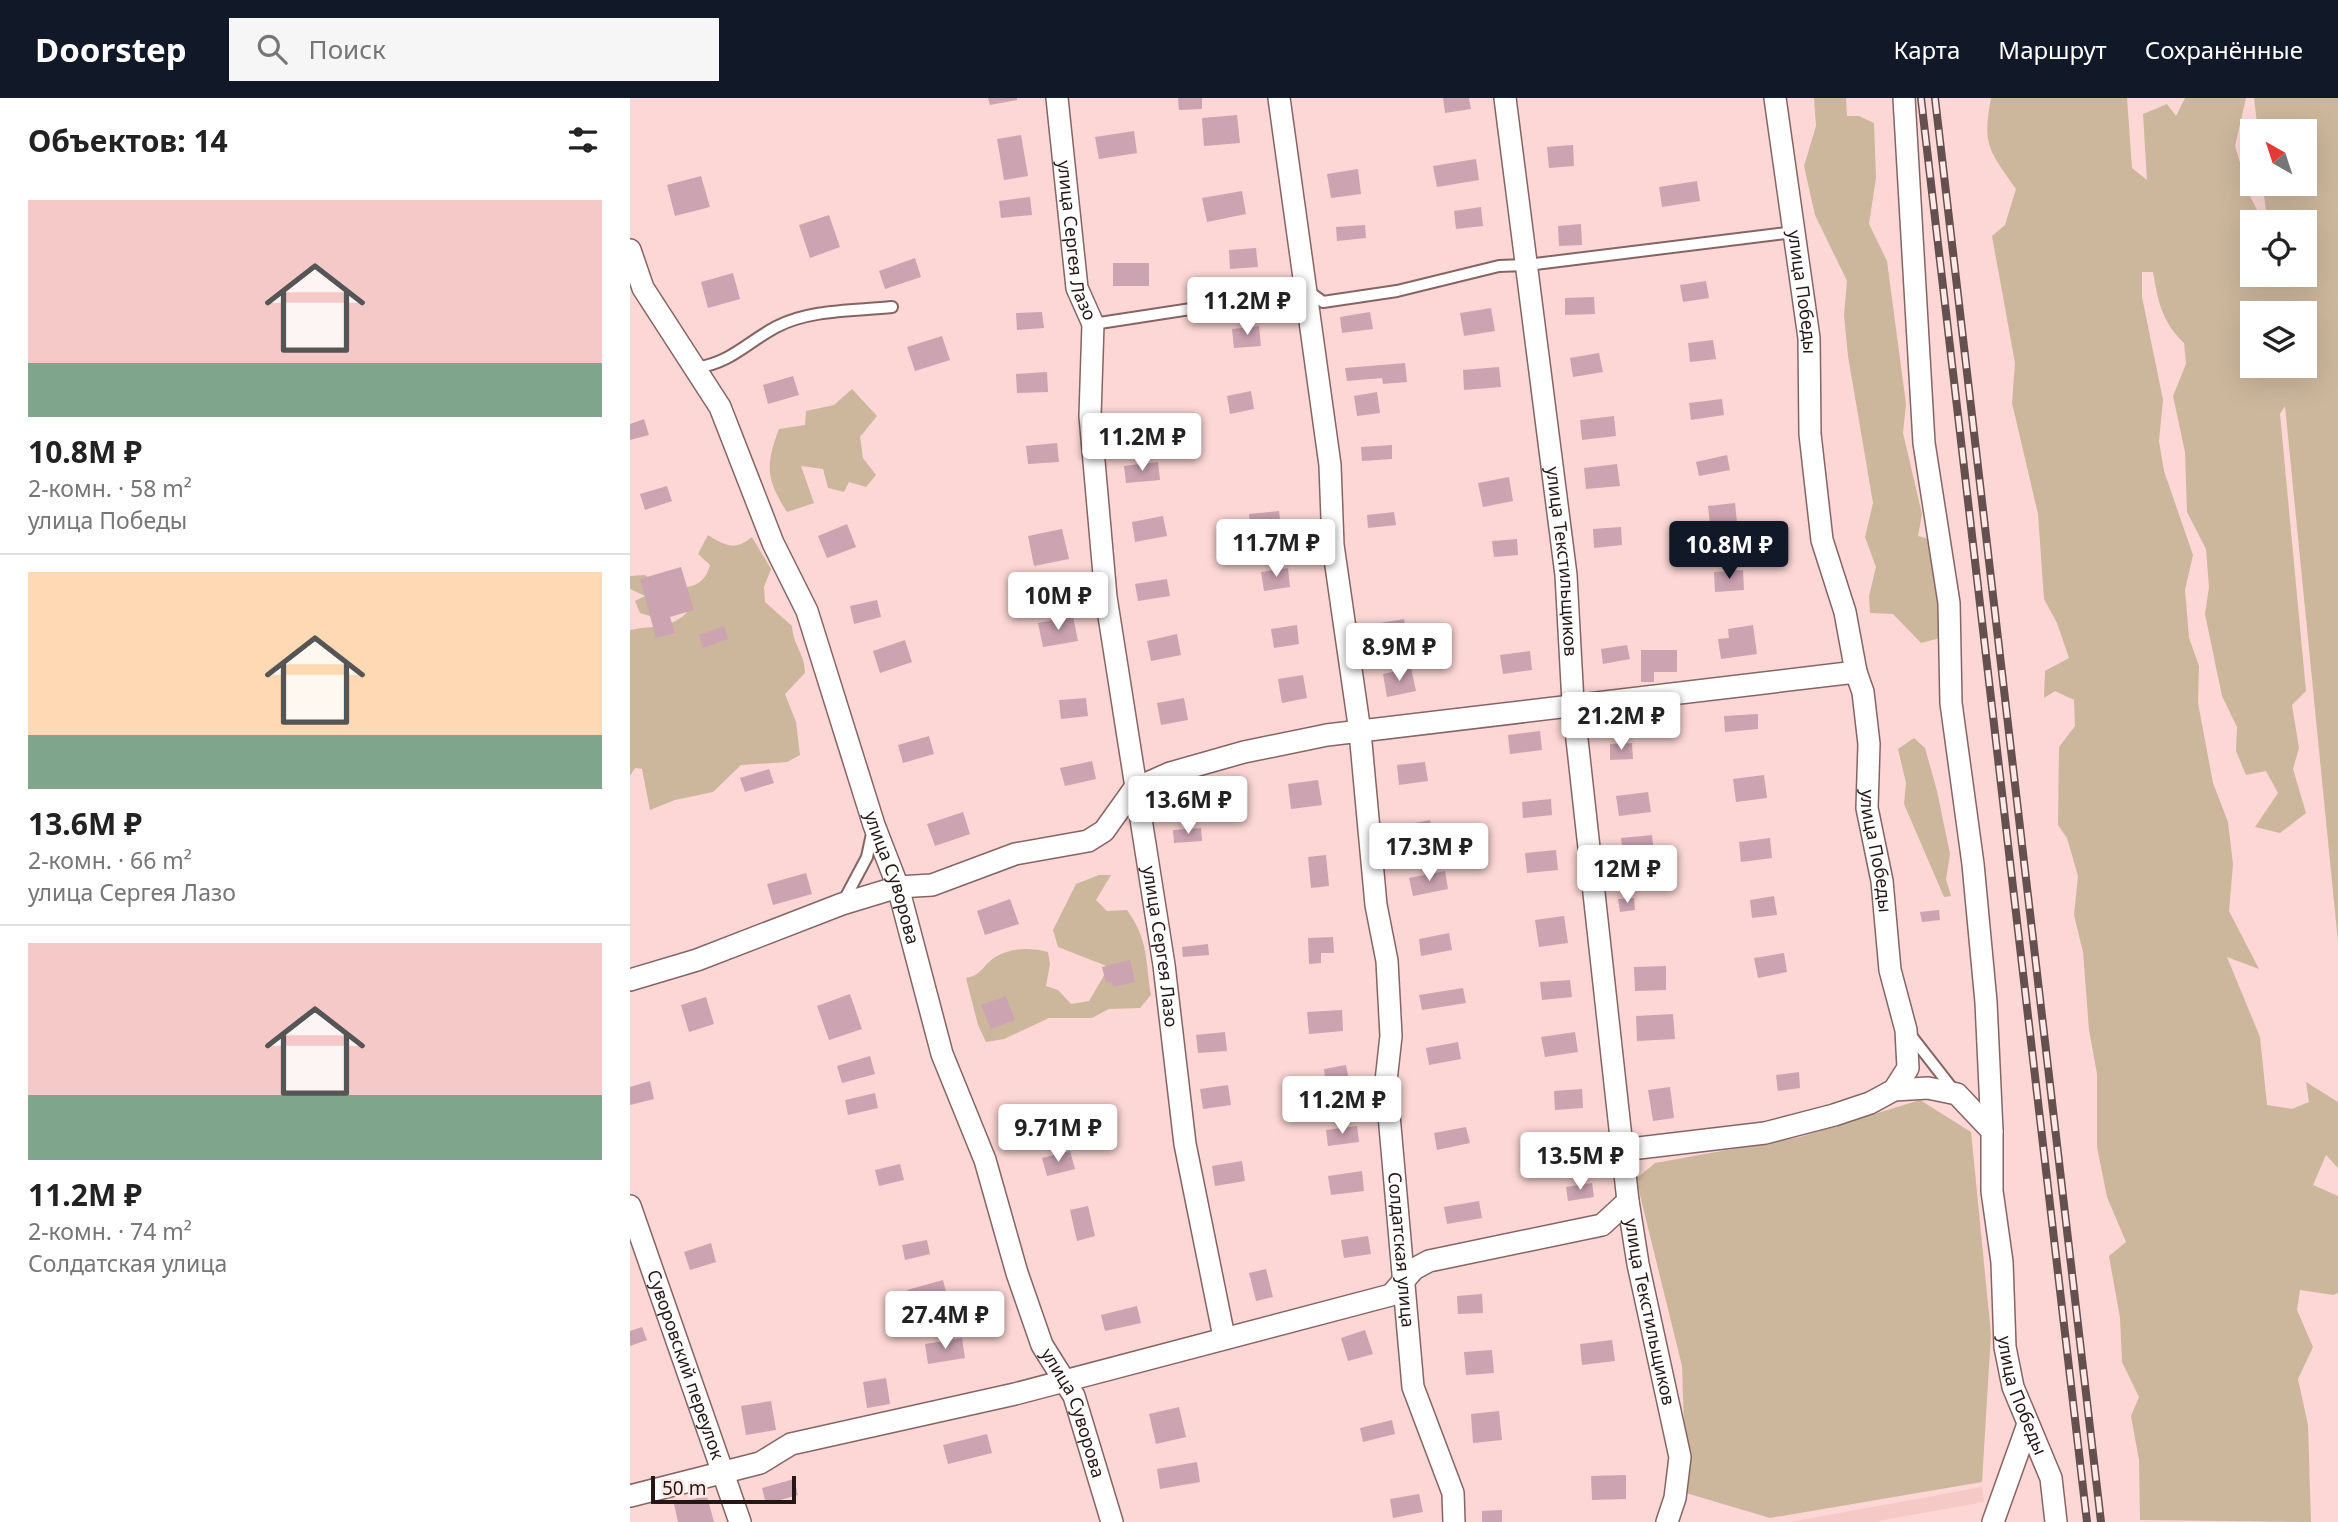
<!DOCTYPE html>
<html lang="ru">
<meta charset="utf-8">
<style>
:root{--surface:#fff;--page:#f6f6f6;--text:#222;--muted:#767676;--line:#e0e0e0;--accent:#111827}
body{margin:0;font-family:"Noto Sans",sans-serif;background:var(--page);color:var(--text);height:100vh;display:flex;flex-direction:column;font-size:26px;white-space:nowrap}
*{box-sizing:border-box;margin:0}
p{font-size:23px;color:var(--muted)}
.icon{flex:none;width:38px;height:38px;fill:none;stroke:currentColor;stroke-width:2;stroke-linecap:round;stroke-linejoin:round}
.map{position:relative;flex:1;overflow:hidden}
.drawer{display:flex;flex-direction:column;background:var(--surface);width:630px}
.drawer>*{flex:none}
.needle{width:46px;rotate:321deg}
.fabs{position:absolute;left:1610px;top:21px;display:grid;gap:14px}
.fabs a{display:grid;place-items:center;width:77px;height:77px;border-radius:0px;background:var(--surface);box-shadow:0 7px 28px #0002;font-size:35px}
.scale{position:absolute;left:21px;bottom:18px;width:145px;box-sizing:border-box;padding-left:7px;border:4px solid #241716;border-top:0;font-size:19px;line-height:24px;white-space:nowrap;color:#241716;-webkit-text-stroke:5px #ffe9e7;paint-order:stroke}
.price{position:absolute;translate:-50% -60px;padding:0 16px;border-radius:7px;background:#fff;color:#222;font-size:23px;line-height:46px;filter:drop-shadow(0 2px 4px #0008)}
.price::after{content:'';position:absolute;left:50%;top:42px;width:21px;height:16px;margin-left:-10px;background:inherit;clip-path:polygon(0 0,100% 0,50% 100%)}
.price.current{background:var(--accent);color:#fff}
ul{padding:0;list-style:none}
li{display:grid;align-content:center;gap:14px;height:371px;padding:0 28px}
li+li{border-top:2px solid var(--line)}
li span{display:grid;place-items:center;height:217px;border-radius:0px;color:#555}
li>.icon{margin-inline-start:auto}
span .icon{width:126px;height:126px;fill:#fffc;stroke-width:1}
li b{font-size:30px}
h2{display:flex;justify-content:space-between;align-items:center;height:84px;padding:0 28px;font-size:30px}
header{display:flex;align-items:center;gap:42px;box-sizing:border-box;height:98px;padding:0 35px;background:var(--accent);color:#fff}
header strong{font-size:33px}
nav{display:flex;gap:38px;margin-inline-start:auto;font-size:24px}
.search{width:490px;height:63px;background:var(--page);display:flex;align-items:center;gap:18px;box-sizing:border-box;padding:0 24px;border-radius:0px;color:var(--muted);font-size:26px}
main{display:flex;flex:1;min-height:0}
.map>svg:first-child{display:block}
.built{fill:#f5c9c6}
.green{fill:#ccb79c;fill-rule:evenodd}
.building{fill:#cca3b1}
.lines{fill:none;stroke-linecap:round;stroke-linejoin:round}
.service-casing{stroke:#856564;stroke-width:14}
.minor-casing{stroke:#856564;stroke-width:24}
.service{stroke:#fff;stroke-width:10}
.minor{stroke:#fff;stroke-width:21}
.rail-casing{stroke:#64504e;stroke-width:8}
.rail{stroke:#ffe9e7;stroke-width:5;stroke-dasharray:16;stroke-linecap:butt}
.labels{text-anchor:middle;stroke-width:7;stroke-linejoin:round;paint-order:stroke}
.street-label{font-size:18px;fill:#241716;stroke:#ffe9e7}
</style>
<header>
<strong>Doorstep</strong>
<div class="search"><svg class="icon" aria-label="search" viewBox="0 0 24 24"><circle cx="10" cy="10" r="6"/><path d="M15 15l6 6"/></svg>Поиск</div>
<nav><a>Карта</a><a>Маршрут</a><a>Сохранённые</a></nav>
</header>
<main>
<section class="drawer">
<h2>Объектов: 14<svg class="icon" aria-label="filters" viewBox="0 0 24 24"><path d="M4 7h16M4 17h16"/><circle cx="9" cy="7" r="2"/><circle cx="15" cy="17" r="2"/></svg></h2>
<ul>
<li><span style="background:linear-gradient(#f6c9c9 75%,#7fa58c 0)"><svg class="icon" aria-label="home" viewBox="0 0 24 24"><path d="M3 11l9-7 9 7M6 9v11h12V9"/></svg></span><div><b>10.8M ₽</b><p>2-комн. · 58 m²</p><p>улица Победы</p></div></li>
<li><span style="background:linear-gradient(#ffd9b3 75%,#7fa58c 0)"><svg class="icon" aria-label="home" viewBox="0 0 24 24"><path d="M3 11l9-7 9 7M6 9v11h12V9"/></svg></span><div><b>13.6M ₽</b><p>2-комн. · 66 m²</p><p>улица Сергея Лазо</p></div></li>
<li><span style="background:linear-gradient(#f6c9c9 70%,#7fa58c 0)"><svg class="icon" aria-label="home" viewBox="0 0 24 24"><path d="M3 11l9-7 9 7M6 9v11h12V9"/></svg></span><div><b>11.2M ₽</b><p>2-комн. · 74 m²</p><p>Солдатская улица</p></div></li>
</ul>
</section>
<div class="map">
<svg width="1708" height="1424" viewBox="0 0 1708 1424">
<rect width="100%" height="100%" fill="#fcd7d5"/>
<!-- built -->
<path class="built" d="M1352,1389L1354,1404L1243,1424H1160Z"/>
<!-- green -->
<path class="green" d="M1184,0H1216L1217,18H1229L1244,25L1246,80L1239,126L1257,163L1276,306L1273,335L1292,416L1288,438L1303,442L1310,540L1291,545L1263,516L1240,515L1239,498L1246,469L1235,439L1243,405L1218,258L1214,217L1217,183L1185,117L1174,68L1186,28Z
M1361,0H1497L1502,70L1517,82L1513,16L1537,6L1546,18L1555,0H1616L1605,48L1620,98L1633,124H1622V177H1675V124H1637L1633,86H1675V33H1628L1624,0H1708V844L1655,308L1650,316L1676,593L1662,607L1669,650L1663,671L1676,715L1650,735L1625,729L1648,695L1636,673L1616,677L1606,653L1607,629L1592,598L1575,516L1579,489L1576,451L1557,414L1555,354L1543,298L1556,266L1554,245C1532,224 1528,203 1523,174H1512V199L1533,302L1529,343L1534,373L1563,457L1555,492L1559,540L1569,568L1568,605L1583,685L1598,724L1603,766L1599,813L1629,871L1597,859L1630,939L1637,1007L1662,1011L1679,1004L1676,984L1708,1004V1070L1696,1057L1683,1087L1708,1098V1195L1703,1197L1670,1192L1667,1212L1683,1249L1668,1281L1678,1327L1681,1424L1510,1422L1509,1362L1501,1318L1509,1299L1492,1264L1490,1220L1479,1158L1496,1144L1477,1099L1467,1049V976L1459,932L1453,854L1444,817L1448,778L1437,740L1428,727L1429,649L1445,628L1444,602L1425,593L1414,600L1415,573L1439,560L1427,525L1414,501L1408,416L1382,305L1385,265L1362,138L1375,127L1386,91C1359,52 1352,48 1361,0ZM1622,215H1675V268H1622Z
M222,291L247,318L230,339L233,360L246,377L236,389L219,384L214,394L198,390L193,371L171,368L184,405L157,414C136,381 135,368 149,331L175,327L176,313L204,307Z
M78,437C95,448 105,453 122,439L141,471L134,489L135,504L162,528C163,547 175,556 175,575L155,596L166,624L170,657L157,664L111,667L83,694L45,702L20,712L12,671L5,670L0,678V532C23,527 42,532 59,512L27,520L10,515L5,503L15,498L0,491V478L15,477L33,491C55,490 74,491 80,467L68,456Z
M1284,640L1295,650L1307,693L1320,756L1316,781L1321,798L1314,799L1274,706L1276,685L1268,651Z
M469,777H481L466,802L477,813L497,812C519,843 515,861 521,897L510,910L479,911L462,920H419L374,941L356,944L348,927L336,880C353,877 353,866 367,858C383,849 402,850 418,854L420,866L416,888L428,892L441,906L459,903L479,869L428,849L423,832L446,786Z
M1290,1002L1341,1034L1361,1236L1352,1384L1140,1420L1056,1395L1052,1268L1006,1081L1025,1065L1170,1039Z"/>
<!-- building -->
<path class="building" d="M358,0H387V2L360,7Z
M548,0H572V11L549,12Z
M813,0H839L841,11L815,15Z
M607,17L610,45L574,48L572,20Z
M504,33L507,55L469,61L465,39Z
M391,37L398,78L374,82L367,41Z
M943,47L944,68L919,70L917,49Z
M846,61L849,82L807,89L803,68Z
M728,71L731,96L701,100L697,76Z
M71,78L80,109L45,118L37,87Z
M1067,83L1070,103L1032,109L1029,89Z
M612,93L616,116L577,124L572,100Z
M400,99L402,117L371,120L369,103Z
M851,109L853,128L826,131L824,113Z
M199,117L210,149L180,160L169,127Z
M951,126L952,147L929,148L928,128Z
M735,127L736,140L707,143L706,129Z
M626,150L628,169L600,171L599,152Z
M285,160L291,179L255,191L249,173Z
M483,165H519V188H483Z
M103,175L110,201L78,210L71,184Z
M1076,183L1079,200L1053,204L1050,187Z
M964,199L965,216L935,217V200Z
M861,210L865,233L834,238L830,215Z
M412,214L414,230L387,232L386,215Z
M740,214L743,231L712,235L710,219Z
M629,228L631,248L604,250L602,231Z
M312,238L320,262L285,273L277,249Z
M1083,242L1086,261L1060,264L1058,245Z
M969,255L973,274L943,279L940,260Z
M775,265L777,284L753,286L752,280L717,283L715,270Z
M869,269L871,289L834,292L833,272Z
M417,274L418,294L387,295L386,276Z
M163,278L169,297L138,306L133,287Z
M621,293L624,311L600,316L597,298Z
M747,294L750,315L727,318L724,298Z
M1092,301L1094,317L1061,322L1059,305Z
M984,318L986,338L952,342L950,322Z
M14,321L19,337L0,342V326Z
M427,345L429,364L398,366L396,348Z
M762,347V361L732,363L731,349Z
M1097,357L1100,372L1069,378L1066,364Z
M528,364L530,382L496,385L494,368Z
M987,366L990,388L956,391L954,370Z
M879,379L883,403L853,409L848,385Z
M37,388L42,403L15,412L10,396Z
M1105,405L1107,424L1080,427L1078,408Z
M649,413L651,429L621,433L619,416Z
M764,414L766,427L738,430L737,417Z
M533,418L537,438L505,444L502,424Z
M217,426L226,449L197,460L188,438Z
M991,429L992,447L964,450L963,431Z
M432,431L439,461L404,468L398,438Z
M887,441L888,457L864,459L862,443Z
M51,469L64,512L40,519L45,535L26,540L10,481Z
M658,470L660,489L634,493L631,474Z
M1113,472L1114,492L1085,494L1084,474Z
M537,481L540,498L508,503L505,486Z
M247,502L251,519L224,526L220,508Z
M443,518L448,543L413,549L408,525Z
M774,521L778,542L748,548L744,526Z
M667,527L669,546L644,550L641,531Z
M1123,527L1127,556L1091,561L1088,541L1099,540L1098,531Z
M94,528L98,541L73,550L69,537Z
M547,536L551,557L521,563L517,543Z
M275,542L282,564L250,575L243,553Z
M997,547L1000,561L973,566L971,551Z
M1011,552H1047V574H1024V584H1011Z
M900,553L902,572L873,576L870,557Z
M781,570L786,593L757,599L753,576Z
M673,577L677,600L652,605L648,581Z
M456,600L458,618L431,621L429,602Z
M554,600L558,622L531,627L527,605Z
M1128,616V631L1095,634L1094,618Z
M910,633L912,652L880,656L878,637Z
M299,638L304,656L273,665L268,647Z
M1002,645L1003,661L980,662V646Z
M462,663L466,681L435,688L430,670Z
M795,664L798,683L769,687L767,667Z
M139,671L144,685L115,694L110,680Z
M1134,677L1137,700L1106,704L1103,681Z
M688,682L692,707L661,711L658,686Z
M1018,694L1021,714L989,718L986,698Z
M921,701L922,717L893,720L892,704Z
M333,714L340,736L305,748L297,726Z
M800,722L803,740L777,744L774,727Z
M571,730L572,743L544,745L543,732Z
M1022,737L1024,755L993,758L991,740Z
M1140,740L1142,760L1111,764L1109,744Z
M926,752L928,772L897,775L895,755Z
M696,757L699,788L681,790L678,759Z
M815,773L818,791L783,798L779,780Z
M1021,774L1022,788L997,790L996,776Z
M176,775L182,796L143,807L137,786Z
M1144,798L1147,817L1122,820L1120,802Z
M1004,800L1005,812L990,814L988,801Z
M380,801L389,826L355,837L347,813Z
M1309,812L1310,822L1292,824L1290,814Z
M934,818L938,845L909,849L905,822Z
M819,835L822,852L791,858L789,841Z
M703,839L704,855H691V865L679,866L678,840Z
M578,846L579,857L553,859L552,849Z
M1154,855L1157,874L1128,880L1124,860Z
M500,862L505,884L483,889L482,884L476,885L472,869Z
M1036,868V892L1005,893L1004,869Z
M940,882L942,899L912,902L910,884Z
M833,890L836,905L792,912L789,897Z
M220,896L232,931L199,942L187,908Z
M376,898L385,922L361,931L351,907Z
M76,899L84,926L59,934L51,907Z
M712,912L713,933L679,936L677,914Z
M1043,916L1045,941L1007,943L1006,918Z
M595,934L597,953L568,955L566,937Z
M945,934L948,954L915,959L911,939Z
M828,944L831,961L799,967L796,950Z
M240,958L245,976L212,985L207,968Z
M716,967L719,982L696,986L694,971Z
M1169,974L1170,990L1148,993L1146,977Z
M20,983L24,1001L0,1007V989Z
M598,987L601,1007L573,1011L570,991Z
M1040,989L1044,1020L1023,1023L1018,992Z
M952,991L953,1010L925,1012L924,993Z
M245,995L248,1010L218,1017L215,1002Z
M727,1028L729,1044L698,1048L696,1032Z
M836,1029L840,1045L807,1052L804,1035Z
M440,1053L445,1071L417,1078L412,1060Z
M612,1063L615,1083L585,1088L582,1068Z
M270,1066L274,1082L249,1088L245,1072Z
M732,1073L734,1093L701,1097L698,1078Z
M962,1085L964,1099L938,1103L936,1089Z
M849,1103L852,1120L817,1126L814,1109Z
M458,1108L465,1138L447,1143L440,1112Z
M738,1138L741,1156L714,1160L711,1142Z
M297,1142L300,1156L275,1162L272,1147Z
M81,1145L86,1164L60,1172L54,1154Z
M636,1171L643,1199L626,1203L619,1175Z
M313,1182L317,1198L281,1208L277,1192Z
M852,1196L853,1215L828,1216L827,1198Z
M507,1208L511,1225L475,1233L471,1217Z
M12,1229L17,1242L0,1248V1233Z
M735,1232L743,1256L718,1263L711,1240Z
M332,1240L335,1260L298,1266L295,1246Z
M982,1242L985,1263L952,1267L950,1246Z
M862,1252L864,1275L836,1277L834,1254Z
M256,1280L260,1306L237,1310L233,1284Z
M141,1303L146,1332L116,1337L111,1308Z
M549,1309L556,1339L526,1346L519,1316Z
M869,1313L872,1342L843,1345L841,1316Z
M762,1322L765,1336L733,1344L730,1330Z
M357,1336L362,1355L318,1366L313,1347Z
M567,1364L570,1384L530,1391L527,1371Z
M996,1377V1401L962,1402L961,1378Z
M164,1381L168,1397L136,1406L132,1390Z
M789,1396L793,1414L763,1420L760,1401Z
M77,1398L84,1424H48L44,1406Z
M872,1412V1424H852V1413Z"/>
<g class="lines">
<!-- service casing -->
<g class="service-casing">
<path id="service" d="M463,226L678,193L693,204L767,193L869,168L897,167L1164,134
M66,270C102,264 116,245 146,229C180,211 225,213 262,209
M212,806L237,759L243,731
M1279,935L1325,994"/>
</g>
<!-- minor casing -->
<g class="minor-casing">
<g id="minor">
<path id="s1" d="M427,0L447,190L463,226L460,318L476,499L534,867L555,1046L594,1239"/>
<path id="s2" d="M649,0L700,367L703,447L730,634L746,807L757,863L761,938L756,983L783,1289L823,1395L824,1424"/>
<path id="s3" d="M875,0L936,477L943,605L998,1103L1008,1166L1050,1359L1045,1400L1037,1424"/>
<path id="s4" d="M1145,0L1179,240L1180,336L1192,442L1215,514L1226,574L1233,594L1239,646L1237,710L1252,783L1260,872L1276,932L1278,970L1264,992"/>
<path d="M1274,0L1294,345L1319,505L1321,605L1343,766L1356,904L1362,1033"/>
<path id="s5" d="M0,152L13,190L90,309L143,445L177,513L244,727L268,789L312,956L355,1062L387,1175L412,1247L444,1298L482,1424"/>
<path d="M0,882L67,862L212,806L268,789L302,787L385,756L458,743L474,733L504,691L540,675L614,654L697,637L1226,574"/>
<path id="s6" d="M992,1052L1135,1035L1204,1017L1240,1005L1264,992L1298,990L1327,996L1362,1033V1093L1372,1164L1375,1249L1383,1289L1421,1380L1426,1424"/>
<path id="s7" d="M0,1108L110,1424"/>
<path d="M0,1398L130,1365L161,1346L385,1296L761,1197L784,1171L799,1163L972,1127L998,1103"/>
<path d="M1363,1424L1398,1326"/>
</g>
</g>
<!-- service -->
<use href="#service" class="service"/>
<!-- minor -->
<use href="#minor" class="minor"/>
<!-- rail casing -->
<g class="rail-casing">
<path id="rail" d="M1291,0L1457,1424
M1305,0L1471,1424"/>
</g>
<!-- rail -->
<use href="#rail" class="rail"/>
</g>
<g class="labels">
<!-- street labels -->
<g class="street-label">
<text dy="6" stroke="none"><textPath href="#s1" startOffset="144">улица Сергея Лазо</textPath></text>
<text dy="6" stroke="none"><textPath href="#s4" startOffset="196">улица Победы</textPath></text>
<text dy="6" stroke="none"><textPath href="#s3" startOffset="467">улица Текстильщиков</textPath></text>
<text dy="6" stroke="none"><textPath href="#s4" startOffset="763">улица Победы</textPath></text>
<text dy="6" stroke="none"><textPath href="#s5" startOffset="684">улица Суворова</textPath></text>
<text dy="6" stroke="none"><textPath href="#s1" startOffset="858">улица Сергея Лазо</textPath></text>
<text dy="6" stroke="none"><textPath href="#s2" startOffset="1160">Солдатская улица</textPath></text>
<text dy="6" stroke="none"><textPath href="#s3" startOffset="1223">улица Текстильщиков</textPath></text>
<text dy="6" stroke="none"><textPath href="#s7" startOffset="168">Суворовский переулок</textPath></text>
<text dy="6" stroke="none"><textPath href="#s6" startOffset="663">улица Победы</textPath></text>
<text dy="6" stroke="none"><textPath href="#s5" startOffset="1251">улица Суворова</textPath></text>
</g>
</g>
</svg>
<div class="fabs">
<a><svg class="needle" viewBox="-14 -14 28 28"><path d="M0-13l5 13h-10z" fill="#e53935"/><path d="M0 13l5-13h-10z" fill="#767676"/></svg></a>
<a><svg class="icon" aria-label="locate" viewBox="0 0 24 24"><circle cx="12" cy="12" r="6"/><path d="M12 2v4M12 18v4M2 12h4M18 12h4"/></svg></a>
<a><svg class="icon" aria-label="layers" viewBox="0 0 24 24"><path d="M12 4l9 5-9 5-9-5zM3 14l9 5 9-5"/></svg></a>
</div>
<div class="scale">50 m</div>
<b class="price" style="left:617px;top:239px">11.2M ₽</b>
<b class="price" style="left:512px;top:375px">11.2M ₽</b>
<b class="price" style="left:646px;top:481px">11.7M ₽</b>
<b class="price current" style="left:1099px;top:483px">10.8M ₽</b>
<b class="price" style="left:428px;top:534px">10M ₽</b>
<b class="price" style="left:769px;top:585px">8.9M ₽</b>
<b class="price" style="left:991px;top:654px">21.2M ₽</b>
<b class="price" style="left:558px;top:738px">13.6M ₽</b>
<b class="price" style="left:799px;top:785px">17.3M ₽</b>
<b class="price" style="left:997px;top:807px">12M ₽</b>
<b class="price" style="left:712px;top:1038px">11.2M ₽</b>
<b class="price" style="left:428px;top:1066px">9.71M ₽</b>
<b class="price" style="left:950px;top:1094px">13.5M ₽</b>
<b class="price" style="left:315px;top:1253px">27.4M ₽</b>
</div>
</main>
